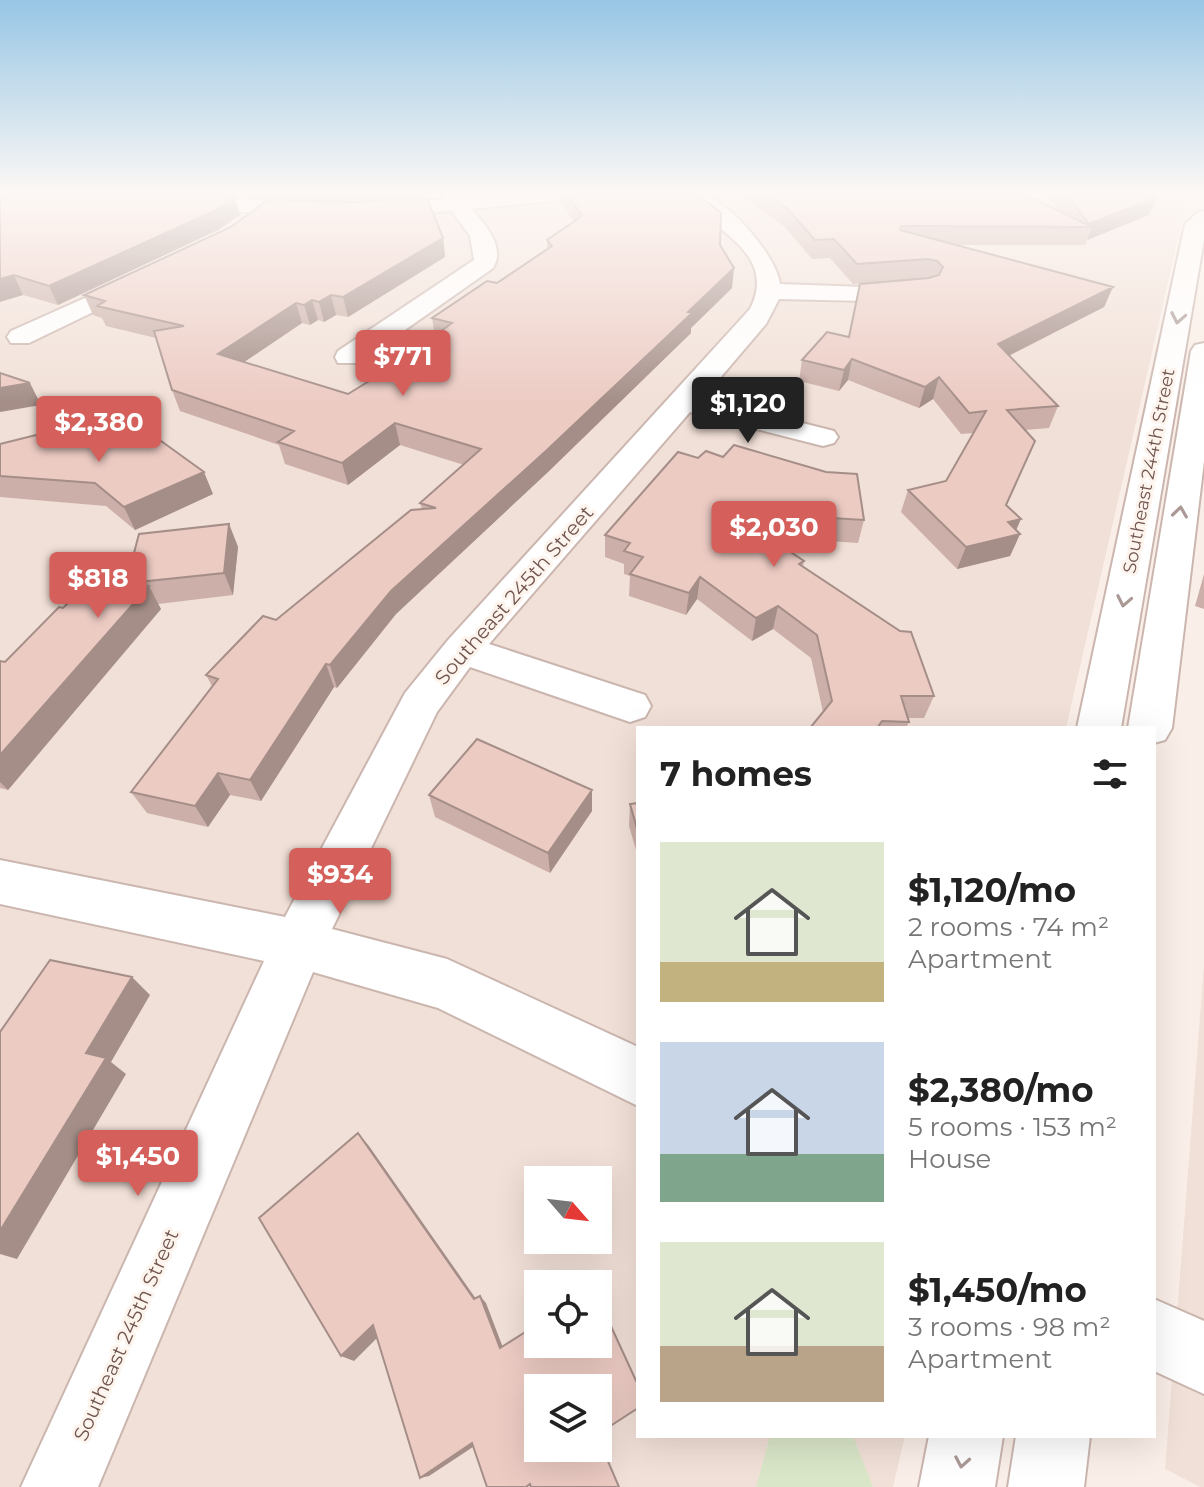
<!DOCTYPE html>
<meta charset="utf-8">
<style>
:root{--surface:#fff;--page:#f2f2f2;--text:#222;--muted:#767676;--accent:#d5605b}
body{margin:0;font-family:Montserrat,sans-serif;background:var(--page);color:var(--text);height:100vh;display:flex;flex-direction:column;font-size:30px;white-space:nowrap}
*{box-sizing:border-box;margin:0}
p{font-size:26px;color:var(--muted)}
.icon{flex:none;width:44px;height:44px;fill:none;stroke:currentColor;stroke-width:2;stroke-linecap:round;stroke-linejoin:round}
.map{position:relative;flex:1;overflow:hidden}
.sheet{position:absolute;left:636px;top:726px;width:520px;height:712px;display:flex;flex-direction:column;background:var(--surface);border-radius:0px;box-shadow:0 8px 32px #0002}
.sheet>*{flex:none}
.needle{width:52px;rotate:118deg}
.fabs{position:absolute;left:524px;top:1166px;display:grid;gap:16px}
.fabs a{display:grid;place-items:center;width:88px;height:88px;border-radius:0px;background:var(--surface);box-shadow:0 8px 32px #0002;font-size:40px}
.price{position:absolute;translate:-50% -68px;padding:0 18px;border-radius:8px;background:var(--accent);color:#fff;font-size:26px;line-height:52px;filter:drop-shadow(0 2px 4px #0008)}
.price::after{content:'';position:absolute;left:50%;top:48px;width:24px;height:18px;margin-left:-12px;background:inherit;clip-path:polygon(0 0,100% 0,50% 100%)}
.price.selected{background:#222;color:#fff}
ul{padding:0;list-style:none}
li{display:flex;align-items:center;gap:24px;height:200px;padding:0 24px}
li span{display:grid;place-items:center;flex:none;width:224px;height:160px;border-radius:0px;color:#555}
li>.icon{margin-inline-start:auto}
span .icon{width:96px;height:96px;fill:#fffc;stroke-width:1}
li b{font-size:34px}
h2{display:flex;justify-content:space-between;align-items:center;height:96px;padding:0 24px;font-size:34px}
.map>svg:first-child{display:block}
.residential{fill:#f1e0d7;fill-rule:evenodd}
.green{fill:#dae6c8}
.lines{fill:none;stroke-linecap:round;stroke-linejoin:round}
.minor-casing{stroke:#cbb6af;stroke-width:4}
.minor{fill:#fff;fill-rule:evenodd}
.wall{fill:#cbafa8}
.shaded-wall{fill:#a58e88}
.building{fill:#eccbc3;stroke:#a58e88;stroke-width:2}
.oneway{stroke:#aa9995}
.labels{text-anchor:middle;stroke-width:6;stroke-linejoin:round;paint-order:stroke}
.far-street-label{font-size:18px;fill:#71554f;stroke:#fdf4ee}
.street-label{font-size:20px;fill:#71554f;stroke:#fdf4ee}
</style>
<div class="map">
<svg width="1204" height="1487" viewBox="0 0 1204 1487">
<rect width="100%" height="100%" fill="#faefe8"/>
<!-- residential -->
<path class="residential" d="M0,195H1188L1066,728H638V1436H905L893,1487H0ZM538,1180H598V1240H538ZM538,1284H598V1344H538ZM538,1388H598V1448H538Z
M1204,965V1487H1200L1165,1469Z"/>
<!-- green -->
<path class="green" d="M770,1436H853L873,1487H756Z"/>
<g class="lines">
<!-- minor casing -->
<g class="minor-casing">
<path id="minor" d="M154,195H196L307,205L444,200L441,195H461L463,198L560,195L550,201L472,209C485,225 506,247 493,268L358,363H338L335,357L338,351L474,260L470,236L452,211C355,219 260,219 164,201Z
M683,195C689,195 697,194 702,195C729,200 777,257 780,284L865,287L919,282L927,284L931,289L927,294L919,296L865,301L779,299L766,324L703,398L834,431L838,437L834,443L823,446L690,412L489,644L645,695L651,706L645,717L630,722L470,667L437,712L332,929L447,959L638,1047V1106L438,1008L313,972L98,1487H21L264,961L0,904V860L285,917L405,693L448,640L750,309C779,252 710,229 683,195Z
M1204,211V239L1121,728H1077L1185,224L1197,213Z
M141,273L149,275L153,280L149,285L29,343H11L7,337L11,331Z
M1204,343V461L1172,728L1165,740L1154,743V728H1128L1191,351L1195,345Z
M1154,1299L1204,1321V1394L1154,1371Z
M929,1436H1003L995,1487H919Z
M1016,1436H1090L1084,1487H1008Z"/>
</g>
<!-- minor -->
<use href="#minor" class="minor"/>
</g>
<!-- wall -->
<path class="wall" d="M0,195L235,197L240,215L218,230L58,305L23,295L6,299Z
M227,195H422L423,198L324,201L443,238L445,257L348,317L336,315L324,322L318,320L310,325L302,323L244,362L348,394L392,367L435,336L432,318L497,283L547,249V240L574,222L559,199V195H698L720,245L732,288L691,328V333L548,472L396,614L337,688L334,687L261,801L230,795L208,827L147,813L131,792L212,686L206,675L422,509L420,503L464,465L400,445L348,485L285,464L279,445L180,411L172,390L156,338L106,326L102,318L93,315L84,295L292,201Z
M708,195H722L721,201Z
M740,195H1026L1059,211L1048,195H1155L1157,197L1149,215L1087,240L1085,245H955L1113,287L1104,307L1009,356L1058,406L1049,428L1025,430L1006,506L1016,530L1020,534L1010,556L957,569L901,512L908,490L946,481L973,433L961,434L933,399L919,408L848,380L839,391L799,381L802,360L849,337L925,279L853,284L830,258L812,259L784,226Z
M0,444L213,494L135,530L106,506L0,497Z
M678,452L864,520L858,543L768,537L804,561L803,567L934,696L924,718H908L909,722L906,728H810L823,712L811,658L773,629L752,641L697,599L686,615L629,596L630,576L624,574V564L605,557V535Z
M229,524L238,547L233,595L158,604L161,609L8,790L0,788V661L5,662L63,608L87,592L126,583Z
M1204,574V609L1195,606Z
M592,790V811L550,873L435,817L429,795Z
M638,803V857L629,826L630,804Z"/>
<!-- shaded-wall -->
<path class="shaded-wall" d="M235,197L240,215L218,230L58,305L49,286Z
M1157,197L1149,215L1087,240L1092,227H1088L1089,224Z
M443,238L445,257L348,317L343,297Z
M734,268L732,288L691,328V333L548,472L396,614L337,688L330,665L391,591Z
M14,275L23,295L0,302V279Z
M1113,287L1104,307L990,365L998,344Z
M331,295L336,315L324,322L319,302Z
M312,300L318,320L310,325L304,305Z
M296,303L302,323L225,375L218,354Z
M852,359L848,380L839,391L844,370Z
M939,377L933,399L919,408L925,387Z
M30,383L41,405L0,412V388Z
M395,423L400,445L348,485L342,463Z
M204,472L213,494L135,530L124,507Z
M1021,519L1014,535L1020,534L1010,556L957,569L966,547L1008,522Z
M229,524L238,547L233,595L224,573Z
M700,577L697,599L686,615L689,593Z
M149,586L161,609L8,790L0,782V755Z
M778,606L773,629L752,641L756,618Z
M326,664L334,687L261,801L250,780Z
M218,773L230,795L208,827L195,806Z
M592,790V811L550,873L548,853Z
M132,977L150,995L111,1062L126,1074L17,1259L0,1254V1231L86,1053Z
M358,1133L369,1146L481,1306L474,1299Z
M480,1296L486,1303L505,1353L500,1348Z
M373,1325L384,1331L354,1361L341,1356Z
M472,1443H479L429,1476L420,1478Z"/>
<!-- building -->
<path class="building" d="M5,195H219L235,197L212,212L49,286L14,275L0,279V196Z
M568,195H698L721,213L720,245L734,268L688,312L692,313L547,450L391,591L330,665L326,664L250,780L218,773L195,806L131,792L218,679L206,675L263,616L276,620L411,510L436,508L420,503L481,449L395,423L342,463L278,442L294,431L172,390L154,331L184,326L97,306L105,301L84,295L231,227L268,200L353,202L427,198L443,238L343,297L331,295L319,302L312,300L304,305L296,303L218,354L348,394L392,367L452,323L432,318L487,281L497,283L552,246L547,240L582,216Z
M767,195H1026L1092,227L901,226L900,230L1113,287L998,344L1058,406L1007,410L1035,441L1006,505L1021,519L1008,522L1020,534L966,547L908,490L946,481L986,411L969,413L939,377L925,387L852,359L844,370L802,360L827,332L849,337L860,284L929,278L939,275L943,267L937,261L928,259L857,264L834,239L815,240L787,208Z
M1067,195H1155L1157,197L1089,224Z
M0,373L30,383L0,388Z
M150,433L204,472L124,507L95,483L0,476V444L36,435L135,442Z
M734,445L826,472L857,474L864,520L731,512L804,561L799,564L900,631L911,632L934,696H901L909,722L882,721L877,728H810L832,701L817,635L778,606L756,618L700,577L689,593L630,574L643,557L624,551L630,543L605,535L678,452L698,458L706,451L723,457Z
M229,524L224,573L129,583L149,586L0,755V661L5,662L59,607L63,608L80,591L87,592L100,578L126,583L139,534Z
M477,739L592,790L548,853L429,795Z
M638,803V832L630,804Z
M50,960L132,977L86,1053L106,1058L0,1231V1032Z
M358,1133L474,1299L480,1296L500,1348L538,1324V1344H598V1298L638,1385V1408L598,1434V1388H538V1448H598V1438L619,1487H531L530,1484L526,1487H487L472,1443L420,1478L373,1325L341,1356L259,1218Z"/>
<!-- one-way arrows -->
<defs><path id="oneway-chevron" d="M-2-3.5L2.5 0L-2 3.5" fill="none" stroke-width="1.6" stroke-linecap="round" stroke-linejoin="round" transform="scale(2)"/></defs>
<g class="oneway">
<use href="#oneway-chevron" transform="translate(1178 318) rotate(101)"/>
<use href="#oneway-chevron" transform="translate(1180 512) rotate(-82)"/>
<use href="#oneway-chevron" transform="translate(1124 601) rotate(101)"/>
<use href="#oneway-chevron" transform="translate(962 1462) rotate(100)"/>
</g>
<!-- sky -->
<linearGradient id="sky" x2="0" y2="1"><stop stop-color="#97c6e5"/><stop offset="0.48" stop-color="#fdf8f5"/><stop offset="1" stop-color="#fdf8f5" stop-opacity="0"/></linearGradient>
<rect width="1204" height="403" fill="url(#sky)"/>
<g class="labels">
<!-- far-street labels -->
<g class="far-street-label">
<text transform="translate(1149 471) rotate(-79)" y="6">Southeast 244th Street</text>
</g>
<!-- street labels -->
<g class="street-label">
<text transform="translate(514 595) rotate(-49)" y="7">Southeast 245th Street</text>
<text transform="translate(126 1335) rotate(-66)" y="7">Southeast 245th Street</text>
</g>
</g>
</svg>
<div class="fabs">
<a><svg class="needle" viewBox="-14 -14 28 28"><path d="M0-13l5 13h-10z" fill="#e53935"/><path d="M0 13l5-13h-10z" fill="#767676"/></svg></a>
<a><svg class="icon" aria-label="locate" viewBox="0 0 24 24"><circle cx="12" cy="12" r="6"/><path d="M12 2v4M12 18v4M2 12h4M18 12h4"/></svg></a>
<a><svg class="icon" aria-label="layers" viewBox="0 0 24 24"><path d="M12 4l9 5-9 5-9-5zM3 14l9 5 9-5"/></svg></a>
</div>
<b class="price" style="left:403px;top:398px">$771</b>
<b class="price selected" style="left:748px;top:445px">$1,120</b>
<b class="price" style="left:99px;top:464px">$2,380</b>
<b class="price" style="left:774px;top:569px">$2,030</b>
<b class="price" style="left:98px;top:620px">$818</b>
<b class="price" style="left:340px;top:916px">$934</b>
<b class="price" style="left:138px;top:1198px">$1,450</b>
<section class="sheet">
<h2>7 homes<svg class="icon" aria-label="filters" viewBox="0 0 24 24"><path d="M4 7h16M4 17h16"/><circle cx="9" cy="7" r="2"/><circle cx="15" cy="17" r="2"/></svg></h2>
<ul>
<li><span style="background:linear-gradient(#dfe7d0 75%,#c2b280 0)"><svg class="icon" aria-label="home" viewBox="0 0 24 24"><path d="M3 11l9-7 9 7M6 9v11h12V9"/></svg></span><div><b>$1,120/mo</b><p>2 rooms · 74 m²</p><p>Apartment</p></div></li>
<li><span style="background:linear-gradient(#c9d6e8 70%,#7fa58c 0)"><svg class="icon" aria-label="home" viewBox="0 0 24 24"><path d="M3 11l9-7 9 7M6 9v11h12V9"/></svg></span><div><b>$2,380/mo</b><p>5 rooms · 153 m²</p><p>House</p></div></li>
<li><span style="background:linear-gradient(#dfe7d0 65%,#b9a48a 0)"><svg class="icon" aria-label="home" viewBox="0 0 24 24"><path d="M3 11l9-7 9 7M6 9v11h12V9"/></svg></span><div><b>$1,450/mo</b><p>3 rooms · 98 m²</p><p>Apartment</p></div></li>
</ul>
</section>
</div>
